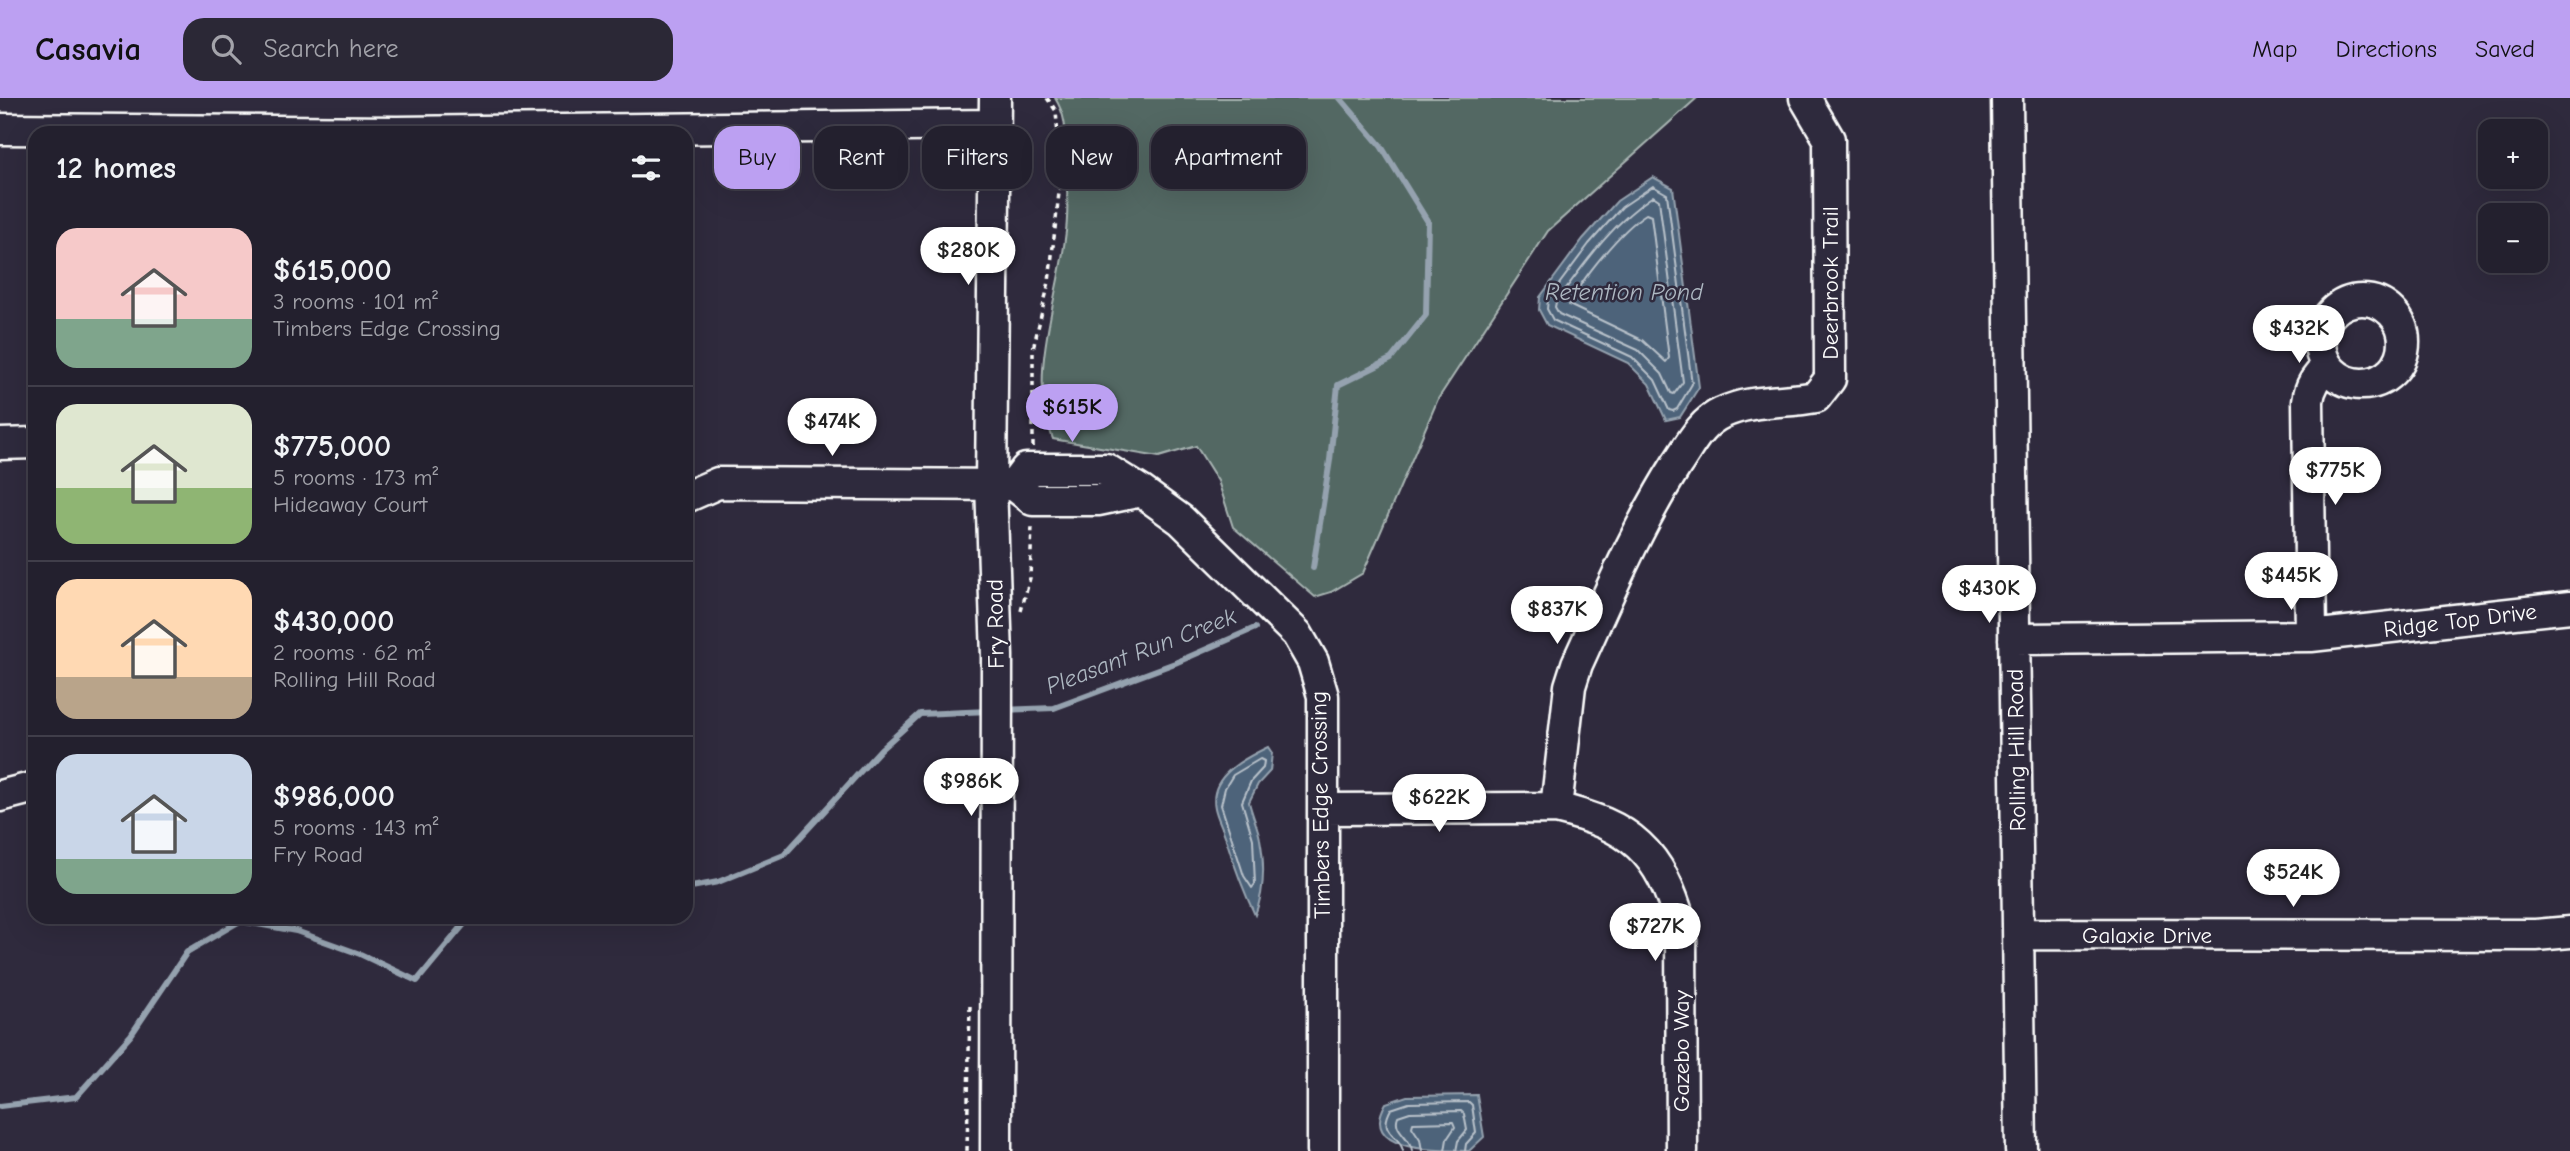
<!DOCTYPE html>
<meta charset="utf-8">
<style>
:root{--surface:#23202e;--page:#2b2836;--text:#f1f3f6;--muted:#a3a3aa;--line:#403e4a;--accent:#bca0f2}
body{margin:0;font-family:"Comic Neue",sans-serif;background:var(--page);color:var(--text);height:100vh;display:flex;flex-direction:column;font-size:26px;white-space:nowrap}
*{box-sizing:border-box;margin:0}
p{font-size:23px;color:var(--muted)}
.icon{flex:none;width:38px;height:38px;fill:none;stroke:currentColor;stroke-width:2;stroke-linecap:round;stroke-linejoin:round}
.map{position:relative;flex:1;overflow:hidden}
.side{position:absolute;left:28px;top:28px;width:665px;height:798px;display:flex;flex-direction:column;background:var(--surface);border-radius:21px;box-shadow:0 7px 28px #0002,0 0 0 2px var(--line)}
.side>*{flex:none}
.banner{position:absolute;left:714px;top:28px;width:665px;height:63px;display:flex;gap:14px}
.controls{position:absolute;left:2478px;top:21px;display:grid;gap:14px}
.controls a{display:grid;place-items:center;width:70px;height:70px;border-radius:14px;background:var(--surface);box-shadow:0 7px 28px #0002,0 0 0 2px var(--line);font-size:35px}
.price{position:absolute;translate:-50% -60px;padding:0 16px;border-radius:24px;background:#fff;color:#222;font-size:23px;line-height:46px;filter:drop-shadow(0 2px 4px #0008)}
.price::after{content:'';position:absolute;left:50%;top:42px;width:21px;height:16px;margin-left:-10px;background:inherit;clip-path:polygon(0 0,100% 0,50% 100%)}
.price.active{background:var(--accent);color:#111}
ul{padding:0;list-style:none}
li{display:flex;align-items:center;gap:21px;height:175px;padding:0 28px}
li+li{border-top:2px solid var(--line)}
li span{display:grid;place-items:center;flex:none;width:196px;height:140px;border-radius:21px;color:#555}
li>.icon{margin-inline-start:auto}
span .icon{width:84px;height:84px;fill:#fffc;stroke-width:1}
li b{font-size:30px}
h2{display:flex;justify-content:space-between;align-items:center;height:84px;padding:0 28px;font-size:30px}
.tag{padding:0 24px;border-radius:21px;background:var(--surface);box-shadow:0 7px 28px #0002,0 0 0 2px var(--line);font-size:24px;line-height:63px}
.tag.active{background:var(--accent);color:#111}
header{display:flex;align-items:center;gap:42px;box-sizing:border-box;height:98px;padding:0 35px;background:var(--accent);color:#111}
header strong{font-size:33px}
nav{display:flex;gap:38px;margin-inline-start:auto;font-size:24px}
.search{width:490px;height:63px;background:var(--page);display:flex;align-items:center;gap:18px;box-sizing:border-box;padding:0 24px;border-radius:21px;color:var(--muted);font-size:26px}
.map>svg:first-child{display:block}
.green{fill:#526864;stroke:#a8b4b2;stroke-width:2}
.water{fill:#4e647a;stroke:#95a2af;stroke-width:2}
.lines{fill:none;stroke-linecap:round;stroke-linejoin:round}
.shore{stroke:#b8c1ca;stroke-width:2}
.stream{stroke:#95a2af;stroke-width:6}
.minor-casing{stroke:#fff;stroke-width:35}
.path{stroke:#fff;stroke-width:3.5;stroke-dasharray:5 5;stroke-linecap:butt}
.minor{stroke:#2f2a3d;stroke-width:30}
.labels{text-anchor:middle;stroke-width:5;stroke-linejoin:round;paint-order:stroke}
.street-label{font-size:23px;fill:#fff;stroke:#2f2a3d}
.water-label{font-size:24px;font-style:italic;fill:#afb9c3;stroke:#2f2a3d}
</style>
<header>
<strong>Casavia</strong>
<div class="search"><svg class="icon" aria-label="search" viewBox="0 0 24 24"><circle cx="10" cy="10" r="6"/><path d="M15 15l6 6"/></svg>Search here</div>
<nav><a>Map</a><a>Directions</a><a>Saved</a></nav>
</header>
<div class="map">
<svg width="2570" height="1053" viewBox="0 0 2570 1053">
<rect width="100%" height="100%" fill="#2f2a3d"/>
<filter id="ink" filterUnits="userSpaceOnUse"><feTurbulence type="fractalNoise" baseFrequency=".0143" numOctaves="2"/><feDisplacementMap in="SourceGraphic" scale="14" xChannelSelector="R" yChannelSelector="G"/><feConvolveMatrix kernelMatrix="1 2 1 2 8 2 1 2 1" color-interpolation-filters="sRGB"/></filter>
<g filter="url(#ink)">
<!-- green -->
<path class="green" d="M1055,0H1697L1548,133L1438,301L1363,475L1331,494L1315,499L1233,429L1218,383L1196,348L1159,359L1053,341C1027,279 1057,205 1065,141C1069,115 1067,88 1066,61C1065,37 1068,21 1055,0Z"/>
<!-- water -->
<path class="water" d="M1653,79L1673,90L1699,289L1680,319L1666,322L1649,286L1628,265L1547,227L1539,212L1540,199L1583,141L1617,103Z
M1268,649L1272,655L1270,673L1258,686L1249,704C1252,717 1258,729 1260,741C1265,767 1264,794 1255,817C1243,792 1234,767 1226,741C1223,730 1217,720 1215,710C1208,678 1245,660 1268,649Z
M1477,997L1484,1039L1469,1053C1434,1053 1358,1053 1386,1005L1407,998Z"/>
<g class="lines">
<!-- shore -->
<path class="shore" d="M1653,88L1667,96L1692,286L1677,311L1673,313L1669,312L1655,282L1632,259L1553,222L1547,211L1548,201L1589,146L1622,109Z
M1653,98L1659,102L1683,284L1674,296L1671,295L1662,276L1638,252L1559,216L1555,209L1556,204C1585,165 1612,125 1653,98Z
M1646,116L1651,118L1669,260L1666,264L1642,242L1569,207C1581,181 1622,131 1646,116Z
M1260,661L1264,663L1263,670L1251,683L1242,704L1253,741L1255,786L1252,790L1244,778L1221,707L1225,690L1233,677Z
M1403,1053C1400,1035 1377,1036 1391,1011L1409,1005L1469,1004L1472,1007L1476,1035L1466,1046L1465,1053
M1412,1053C1411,1038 1392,1033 1398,1018L1410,1014L1461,1013L1464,1016L1467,1032L1458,1043L1456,1053
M1422,1053L1420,1041L1412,1029L1413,1025L1453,1024L1455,1029L1447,1041L1445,1053"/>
<!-- stream -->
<path class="stream" d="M1313,470L1330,362L1338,287L1391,261L1426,217L1428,124L1381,48L1340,0
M1004,612L1054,610L1175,565L1255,530
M686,790L718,784L784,757L881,651L920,616L989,613
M0,1008L76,999L131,937L187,854L240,823L296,833L360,856L417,883L470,819"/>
<!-- minor casing -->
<g class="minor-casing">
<path id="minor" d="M995,0L991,386L997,558L996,1053
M2007,0L2021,1053
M0,31L397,34L994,27
M2320 244a42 42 0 1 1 84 0a42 42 0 1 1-84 0Z
M0,346L35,345
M1014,387L1026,371H1106L1141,393L1181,422L1297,536L1313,564L1323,598V1053
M686,399L718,385L1014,387L1033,402H1098L1141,393
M2311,538L2308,303C2310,287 2317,279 2327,268
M2014,541L2311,538L2570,509
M0,698L35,689
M1556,710L1570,588L1577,566C1608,498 1637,429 1677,366C1690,347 1700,325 1722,315C1751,301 1784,305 1816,299L1830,281L1829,41L1805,0
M1323,711L1556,710C1631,728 1660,752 1681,828L1682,1053
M2019,836L2536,837L2570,834"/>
</g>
<!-- path -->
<path class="path" d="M1033,349V251L1049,184L1061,77L1056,13L1047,0
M1021,513L1030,480L1032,427
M967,1053L970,907"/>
<!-- minor -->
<use href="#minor" class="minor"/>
</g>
</g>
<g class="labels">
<!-- street labels -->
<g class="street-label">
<text transform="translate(1830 185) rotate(-90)" y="8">Deerbrook Trail</text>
<text transform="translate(2460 522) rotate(-7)" y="8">Ridge Top Drive</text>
<text transform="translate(995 526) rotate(-91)" y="8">Fry Road</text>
<text transform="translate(2016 652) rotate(-91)" y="8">Rolling Hill Road</text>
<text transform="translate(1320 707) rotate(-91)" y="8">Timbers Edge Crossing</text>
<text x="2147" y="845">Galaxie Drive</text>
<text transform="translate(1681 953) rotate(-90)" y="8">Gazebo Way</text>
</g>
<!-- water labels -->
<g class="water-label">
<text x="1624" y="202">Retention Pond</text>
<text transform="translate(1141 553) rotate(-21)" y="8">Pleasant Run Creek</text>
</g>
</g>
</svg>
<div class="controls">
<a>+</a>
<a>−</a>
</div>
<b class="price" style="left:968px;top:189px">$280K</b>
<b class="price" style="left:2299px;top:267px">$432K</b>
<b class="price active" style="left:1072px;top:346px">$615K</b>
<b class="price" style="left:832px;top:360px">$474K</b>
<b class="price" style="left:2335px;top:409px">$775K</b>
<b class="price" style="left:2291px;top:514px">$445K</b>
<b class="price" style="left:1989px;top:527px">$430K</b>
<b class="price" style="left:1557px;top:548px">$837K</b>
<b class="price" style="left:971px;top:720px">$986K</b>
<b class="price" style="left:1439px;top:736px">$622K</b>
<b class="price" style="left:2293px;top:811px">$524K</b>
<b class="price" style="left:1655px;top:865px">$727K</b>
<div class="banner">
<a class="tag active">Buy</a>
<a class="tag">Rent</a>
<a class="tag">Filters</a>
<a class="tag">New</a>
<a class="tag">Apartment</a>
</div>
<section class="side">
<h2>12 homes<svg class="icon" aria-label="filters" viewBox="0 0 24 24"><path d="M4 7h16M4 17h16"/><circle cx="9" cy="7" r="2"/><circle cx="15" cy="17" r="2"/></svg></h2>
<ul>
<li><span style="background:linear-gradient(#f6c9c9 65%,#7fa58c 0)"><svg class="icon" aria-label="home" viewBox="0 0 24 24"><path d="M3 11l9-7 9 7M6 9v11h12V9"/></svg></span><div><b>$615,000</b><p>3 rooms · 101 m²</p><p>Timbers Edge Crossing</p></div></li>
<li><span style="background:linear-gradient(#dfe7d0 60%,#8fb573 0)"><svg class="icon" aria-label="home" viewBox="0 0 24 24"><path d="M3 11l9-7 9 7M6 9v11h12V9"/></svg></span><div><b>$775,000</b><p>5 rooms · 173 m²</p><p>Hideaway Court</p></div></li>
<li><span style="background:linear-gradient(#ffd9b3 70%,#b9a48a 0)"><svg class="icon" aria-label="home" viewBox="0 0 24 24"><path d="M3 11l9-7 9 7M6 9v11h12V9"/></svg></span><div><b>$430,000</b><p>2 rooms · 62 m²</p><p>Rolling Hill Road</p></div></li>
<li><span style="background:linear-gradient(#c9d6e8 75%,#7fa58c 0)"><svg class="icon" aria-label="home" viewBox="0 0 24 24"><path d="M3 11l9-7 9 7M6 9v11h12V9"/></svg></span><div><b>$986,000</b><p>5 rooms · 143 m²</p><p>Fry Road</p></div></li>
</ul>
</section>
</div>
